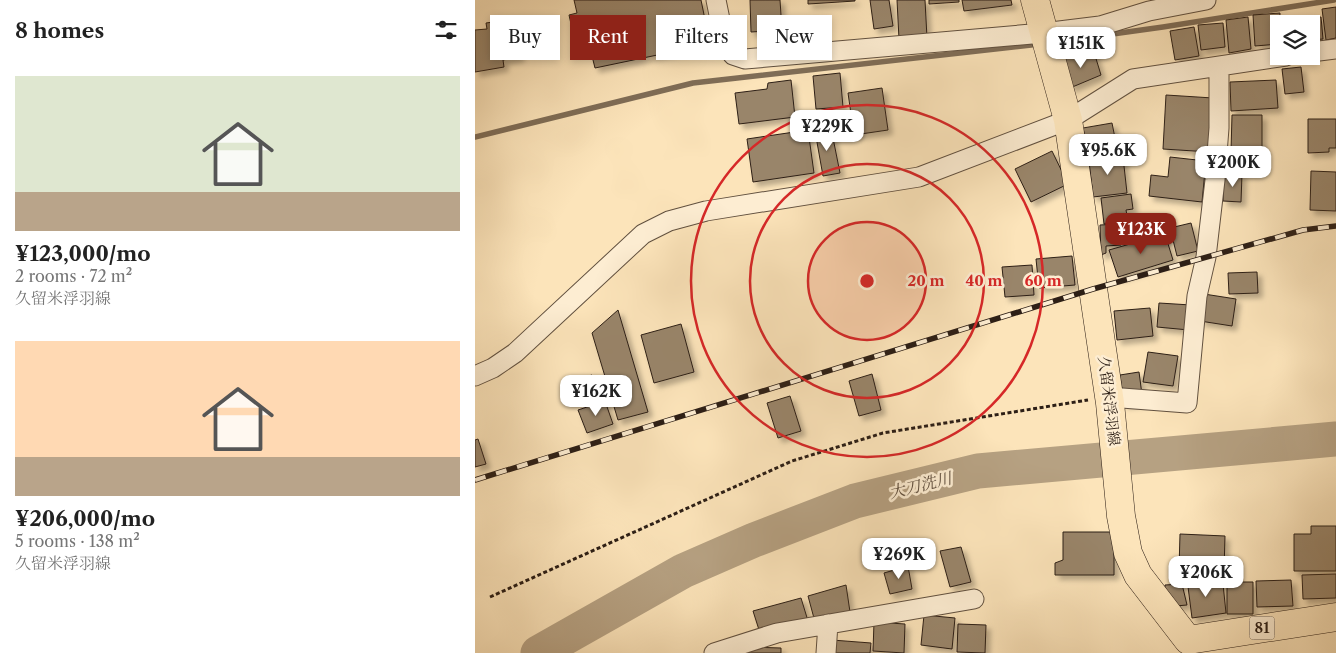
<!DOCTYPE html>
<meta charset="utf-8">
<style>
:root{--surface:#fff;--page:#f6f6f6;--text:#222;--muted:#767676;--accent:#8f2418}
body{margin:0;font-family:"Libre Caslon Text","Noto Serif JP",serif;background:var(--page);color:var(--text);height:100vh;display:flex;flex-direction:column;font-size:19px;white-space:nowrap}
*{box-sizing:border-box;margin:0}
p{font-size:16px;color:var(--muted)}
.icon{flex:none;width:28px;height:28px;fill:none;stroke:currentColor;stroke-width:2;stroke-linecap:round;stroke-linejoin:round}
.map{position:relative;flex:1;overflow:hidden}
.panel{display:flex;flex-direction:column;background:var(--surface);width:475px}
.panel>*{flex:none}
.hud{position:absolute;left:15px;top:15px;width:475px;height:45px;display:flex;gap:10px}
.buttons{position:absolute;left:795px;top:15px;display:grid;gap:10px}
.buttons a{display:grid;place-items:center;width:50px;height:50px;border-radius:0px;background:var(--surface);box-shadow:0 2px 8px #0003;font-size:25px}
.price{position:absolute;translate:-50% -42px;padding:0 11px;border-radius:10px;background:#fff;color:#222;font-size:16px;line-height:32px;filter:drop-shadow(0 1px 2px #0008)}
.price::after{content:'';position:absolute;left:50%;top:30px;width:15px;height:11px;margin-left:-8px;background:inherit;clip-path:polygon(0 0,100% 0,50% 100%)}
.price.selected{background:var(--accent);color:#fff}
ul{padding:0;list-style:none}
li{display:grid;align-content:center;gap:10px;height:265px;padding:0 15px}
li span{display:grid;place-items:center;height:155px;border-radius:0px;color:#555}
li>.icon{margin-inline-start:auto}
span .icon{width:90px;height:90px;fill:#fffc;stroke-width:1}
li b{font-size:21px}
h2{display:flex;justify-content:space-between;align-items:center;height:60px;padding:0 15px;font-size:21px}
.pill{padding:0 18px;border-radius:0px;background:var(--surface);box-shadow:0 2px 8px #0003;font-size:18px;line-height:45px}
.pill.selected{background:var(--accent);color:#fff}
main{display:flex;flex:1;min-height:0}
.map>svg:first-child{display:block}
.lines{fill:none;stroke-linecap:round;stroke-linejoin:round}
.stream{stroke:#7f6d57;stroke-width:5.5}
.river{stroke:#b6a182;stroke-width:35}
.building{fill:#99856b;stroke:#2d1f16;filter:url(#shadow)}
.minor-casing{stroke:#61503f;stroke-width:21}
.primary-casing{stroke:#2d1f16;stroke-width:29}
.path{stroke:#2d1f16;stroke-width:3;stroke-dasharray:4 2.5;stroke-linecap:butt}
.minor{stroke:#fdedd2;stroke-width:19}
.primary{stroke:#fce4ba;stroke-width:28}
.rail-casing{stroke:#2d1f16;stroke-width:5.5}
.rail{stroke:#fdedd2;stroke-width:4;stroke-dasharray:11;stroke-linecap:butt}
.ring{fill:none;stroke:#d62828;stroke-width:2.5}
.labels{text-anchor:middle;stroke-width:5;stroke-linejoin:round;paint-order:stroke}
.shield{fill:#fdedd2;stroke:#6b5d4e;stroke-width:1}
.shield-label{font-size:14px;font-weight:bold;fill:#2d1f16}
.street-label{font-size:15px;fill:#2d1f16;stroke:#fdedd2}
.water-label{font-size:16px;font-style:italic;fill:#5d4c3c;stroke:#fdedd2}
.centre{fill:#d62828;stroke:#fdedd2;stroke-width:2.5}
.ring-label{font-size:15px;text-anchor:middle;font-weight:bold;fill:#d62828;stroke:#fdedd2;stroke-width:5;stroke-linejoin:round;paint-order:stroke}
</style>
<main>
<section class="panel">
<h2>8 homes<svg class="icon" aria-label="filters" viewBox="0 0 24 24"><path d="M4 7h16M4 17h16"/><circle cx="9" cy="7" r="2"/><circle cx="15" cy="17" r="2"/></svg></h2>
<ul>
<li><span style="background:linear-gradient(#dfe7d0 75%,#b9a48a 0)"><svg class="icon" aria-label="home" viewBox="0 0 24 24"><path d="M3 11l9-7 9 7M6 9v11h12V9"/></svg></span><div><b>¥123,000/mo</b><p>2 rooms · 72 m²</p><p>久留米浮羽線</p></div></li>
<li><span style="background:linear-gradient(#ffd9b3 75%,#b9a48a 0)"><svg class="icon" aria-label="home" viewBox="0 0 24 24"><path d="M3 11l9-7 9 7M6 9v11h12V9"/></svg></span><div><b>¥206,000/mo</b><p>5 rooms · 138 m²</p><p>久留米浮羽線</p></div></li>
</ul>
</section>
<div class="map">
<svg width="861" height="653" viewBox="0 0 861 653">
<defs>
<filter id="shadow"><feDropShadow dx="4.5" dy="4.5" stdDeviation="2.5" flood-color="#0004"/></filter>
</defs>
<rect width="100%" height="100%" fill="#fce4ba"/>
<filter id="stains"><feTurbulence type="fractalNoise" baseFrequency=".004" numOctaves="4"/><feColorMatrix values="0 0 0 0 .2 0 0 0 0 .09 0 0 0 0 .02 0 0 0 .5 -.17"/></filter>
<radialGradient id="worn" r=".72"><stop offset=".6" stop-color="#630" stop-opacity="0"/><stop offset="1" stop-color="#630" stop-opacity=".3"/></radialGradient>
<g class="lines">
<!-- stream -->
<path class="stream" d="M580,42L688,27L859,0
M0,137L218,83L565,44"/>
<!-- river -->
<path class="river" d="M63,653L208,571L279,540L380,501L503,471L861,439"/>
</g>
<!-- building -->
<path class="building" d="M99,0H226L235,44L120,68L115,48L102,51L94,15L102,13Z
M275,0H305L307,30L276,32Z
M333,0H380V1L333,4Z
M395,0H414L418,26L399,29Z
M422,0H450L452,38L424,39Z
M454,0H484V2L454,4Z
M487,0H536L537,5L489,11Z
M861,7V38L851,40L847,9Z
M805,13L804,44L780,46L778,15Z
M773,17L776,49L754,53L751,20Z
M846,17L848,39L836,40V24H818V21Z
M39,19L45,57L28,60L29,67L0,72V30L12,29L11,23Z
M748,23L750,47L726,50L723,25Z
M719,27L724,56L700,60L695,31Z
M619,52L626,75L595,88L588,59Z
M826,67L829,92L810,94L807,69Z
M365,73L368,107L341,109L338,76Z
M316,80L320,117L264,124L260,93L292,89L293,83Z
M801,80L803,108L756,111L755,82Z
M407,88L413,130L379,135L373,93Z
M691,95L738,98L735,152L688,149Z
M757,115H787V151H756Z
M833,119H861V148H854V152L833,153Z
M637,123L642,148L613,153L608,128Z
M356,128L365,173L348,176L340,131Z
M333,130L339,173L278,182L272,139Z
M577,151L593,184L556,202L540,169Z
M641,152L642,158L648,157L652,193L618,197L614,161L633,159L632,153Z
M695,157L731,161L727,202L674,196L676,175L693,177Z
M836,171L861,172V211L835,210Z
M749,173L767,174L766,202L748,201Z
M656,194L658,209L651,210L653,221L629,224L626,198Z
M716,223L723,251L702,256L695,228Z
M645,224L646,245L631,246V253L626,255L625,225Z
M690,234L698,260L643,277L634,250Z
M597,256L600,285L564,288L561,259Z
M557,265L559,295L530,297L527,267Z
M782,272L783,293L754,294L753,273Z
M729,294L761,299L757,326L725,321Z
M684,303L716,305L714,330L682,327Z
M675,308L678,336L642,340L639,311Z
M143,310L173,412L143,420L117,333Z
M206,324L219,372L179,383L166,335Z
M673,352L703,356L698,386L668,382Z
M664,372L668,402L648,404L645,375Z
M397,374L406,410L384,416L374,381Z
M117,375L123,395L106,399L100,380Z
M315,396L326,431L303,438L292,403Z
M130,401L138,424L112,433L103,410Z
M3,439L11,464L0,467V440Z
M836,526H861V571H819V534H836Z
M588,532H639V575H580V563L588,560Z
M705,534L750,536L749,571L704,570Z
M486,547L496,582L475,587L465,551Z
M433,566L437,589L415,594L409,573Z
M861,574V598L828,599L827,575Z
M730,577L731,585L748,584L751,613L717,618L712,579Z
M816,580L818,606L782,607L781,581Z
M752,582H778V614H752Z
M707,584L712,605L689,607L690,585Z
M371,585L375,612L340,622L333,596Z
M326,598L333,621L285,633L278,611Z
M449,615L480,618L477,649L446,645Z
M399,622L430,624L429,653L398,651Z
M483,624L511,625L510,653L482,652Z
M357,640L396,643L395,653H356Z
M274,647L306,648V653H274Z"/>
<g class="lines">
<!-- minor casing -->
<g class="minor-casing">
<path id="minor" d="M241,0L250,44L258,55L270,59L568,33L625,26L674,11L731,0
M836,52L861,49
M0,376L18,368L40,353L168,234L194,221L231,211L444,177L593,120L658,79L811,56
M634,397L712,403L722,296L731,257L740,180L744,128V66
M239,653L302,633L499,599
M351,653L353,624"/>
</g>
<!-- primary casing -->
<g class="primary-casing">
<path id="primary" d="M560,0L593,120L635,403L646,516L653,553L663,575L713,640L861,617"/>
</g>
<!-- path -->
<path class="path" d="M15,597L317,461L408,433L613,400"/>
<!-- minor -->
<use href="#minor" class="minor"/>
<!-- primary -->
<use href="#primary" class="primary"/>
<!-- rail casing -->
<g class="rail-casing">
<path id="rail" d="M0,480L618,289L828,230L861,226"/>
</g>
<!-- rail -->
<use href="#rail" class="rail"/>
</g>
<!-- distance rings -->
<circle cx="392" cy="281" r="59" fill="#d62828" fill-opacity=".12"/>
<g class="ring">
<circle cx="392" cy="281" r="59"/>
<circle cx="392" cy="281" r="117"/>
<circle cx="392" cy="281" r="176"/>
</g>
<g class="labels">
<!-- shield labels -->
<rect class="shield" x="774.5" y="616.5" width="25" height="23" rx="4"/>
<g class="shield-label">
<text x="787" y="633">81</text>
</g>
<!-- street labels -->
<g class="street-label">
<text transform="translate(634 401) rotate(83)" y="5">久留米浮羽線</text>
</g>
<!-- water labels -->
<g class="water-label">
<text transform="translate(445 485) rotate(-14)" y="6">大刀洗川</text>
</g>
</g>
<circle cx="392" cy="281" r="8" class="centre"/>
<g class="ring-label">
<text x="451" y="286">20 m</text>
<text x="509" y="286">40 m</text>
<text x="568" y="286">60 m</text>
</g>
<rect width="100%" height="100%" filter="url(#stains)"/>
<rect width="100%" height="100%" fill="url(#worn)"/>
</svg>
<div class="buttons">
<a><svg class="icon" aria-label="layers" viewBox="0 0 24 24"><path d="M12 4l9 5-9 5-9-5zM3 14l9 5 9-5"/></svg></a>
</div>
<b class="price" style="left:606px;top:69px">¥151K</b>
<b class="price" style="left:352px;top:152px">¥229K</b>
<b class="price" style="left:633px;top:176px">¥95.6K</b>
<b class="price" style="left:758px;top:188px">¥200K</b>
<b class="price selected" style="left:666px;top:255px">¥123K</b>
<b class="price" style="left:121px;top:417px">¥162K</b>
<b class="price" style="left:424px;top:580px">¥269K</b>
<b class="price" style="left:731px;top:598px">¥206K</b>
<div class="hud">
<a class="pill">Buy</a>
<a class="pill selected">Rent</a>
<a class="pill">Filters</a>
<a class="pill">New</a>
</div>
</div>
</main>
